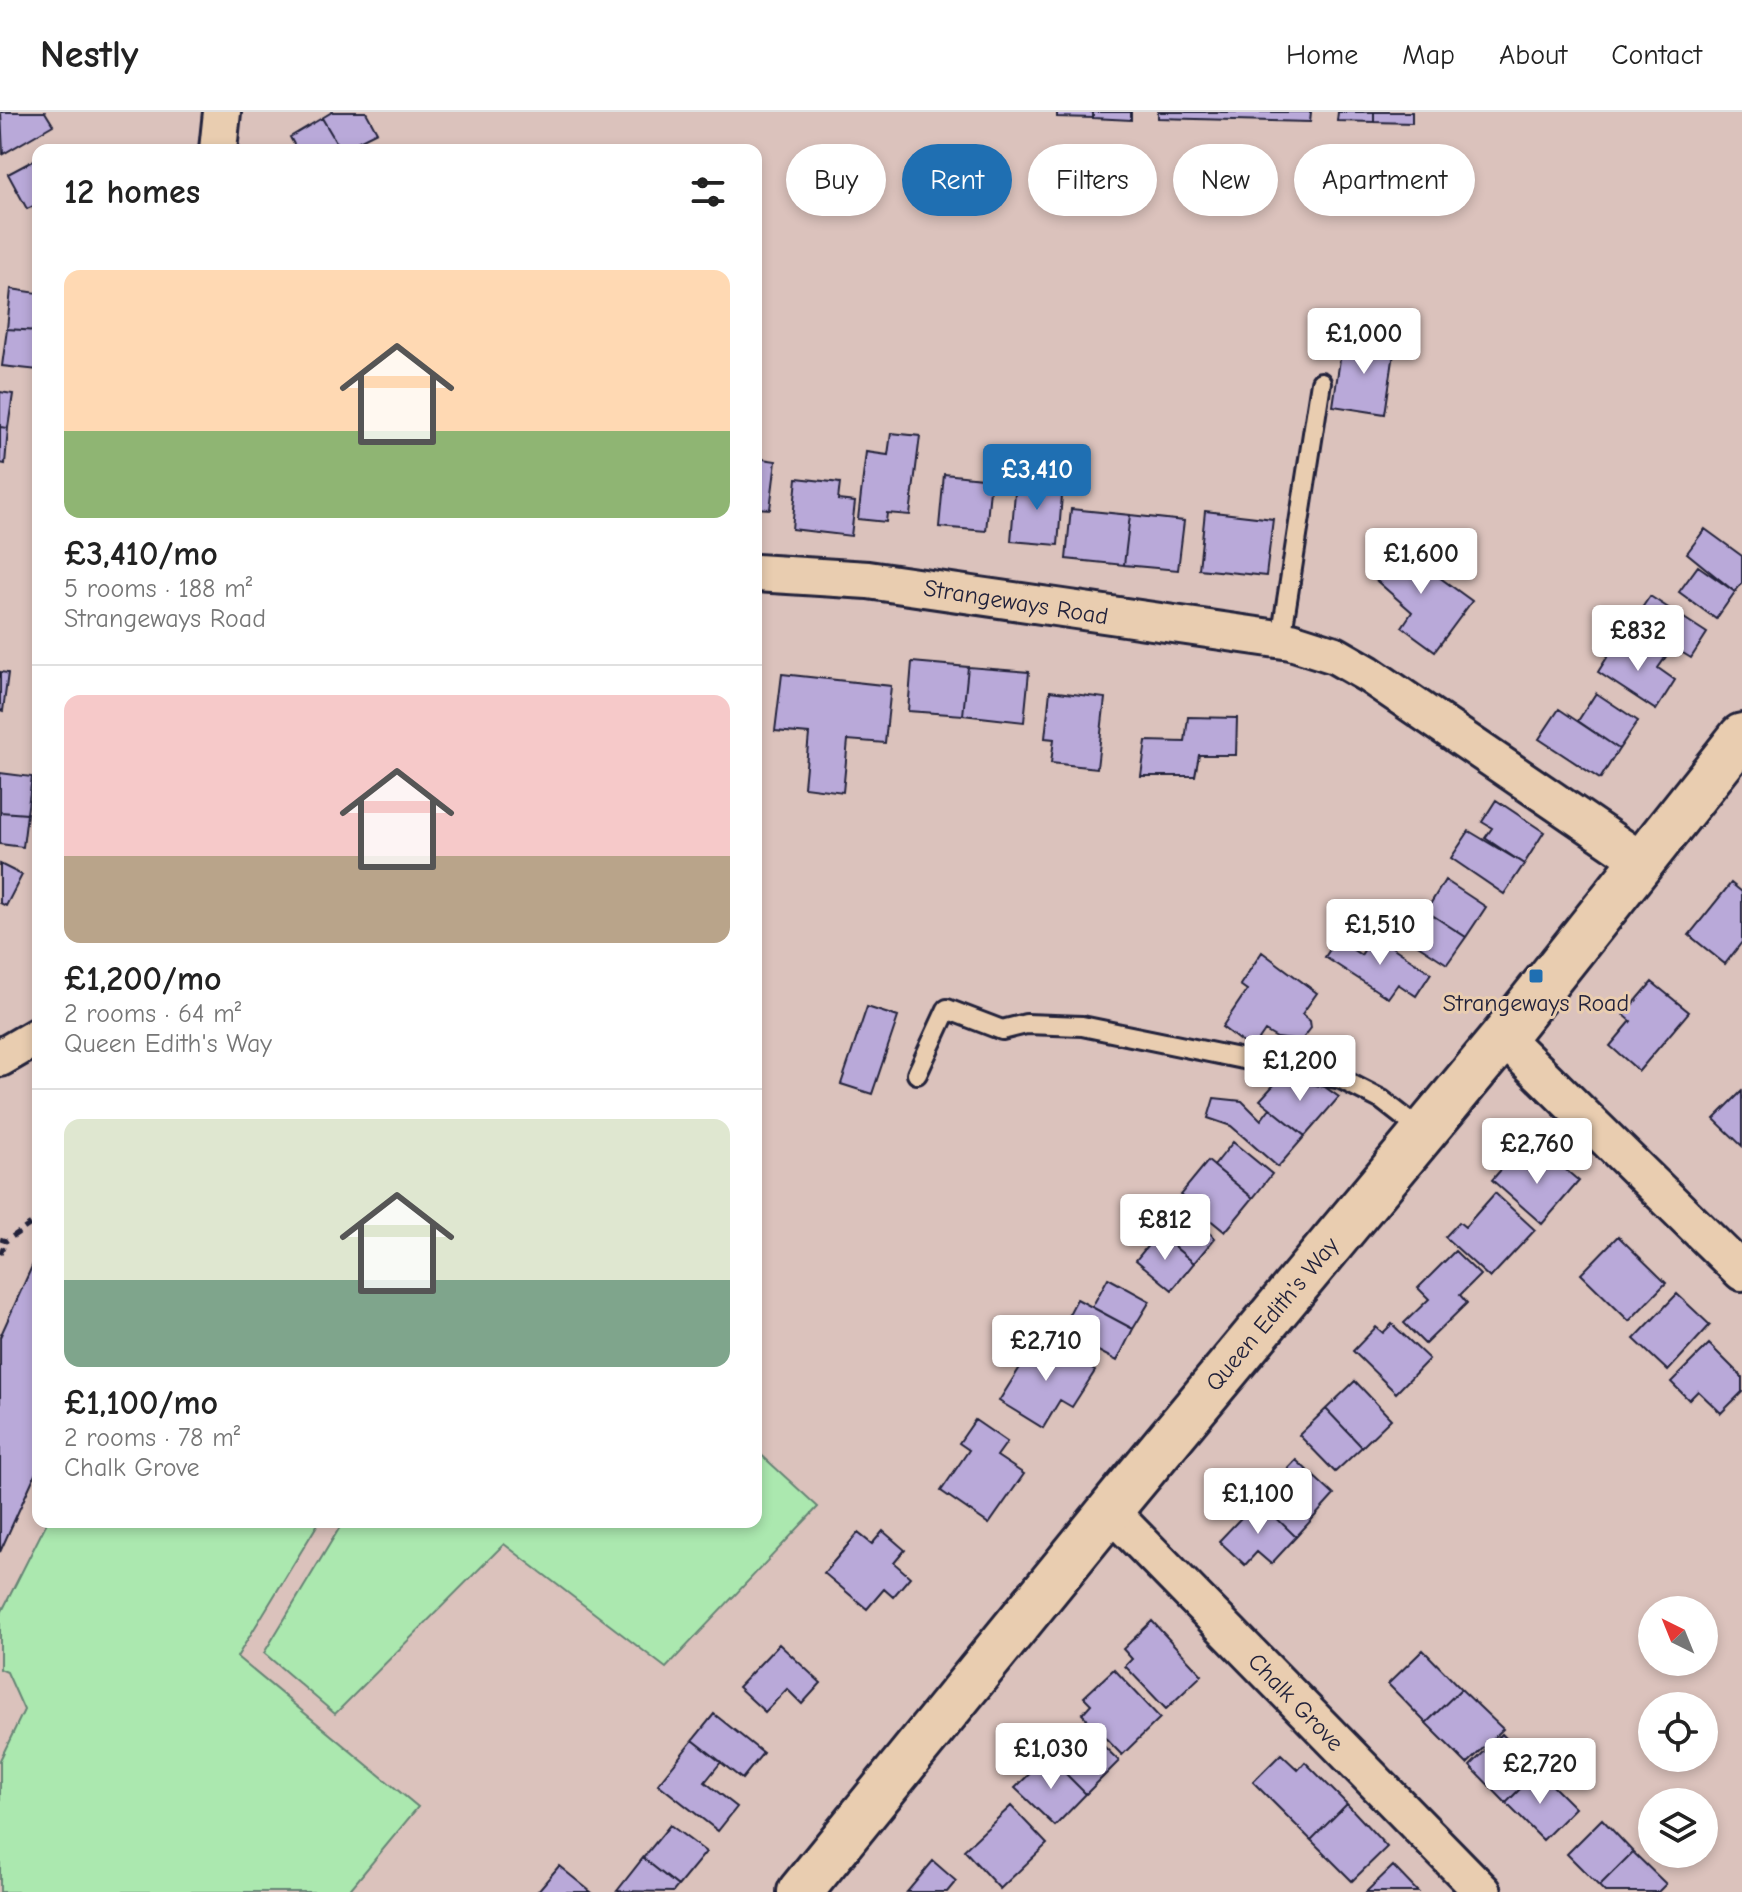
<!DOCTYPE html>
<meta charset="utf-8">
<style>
:root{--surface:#fff;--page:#f6f6f6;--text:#222;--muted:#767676;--line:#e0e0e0;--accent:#1f6fb2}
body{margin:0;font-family:"Comic Neue",sans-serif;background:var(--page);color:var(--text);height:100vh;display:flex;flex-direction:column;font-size:30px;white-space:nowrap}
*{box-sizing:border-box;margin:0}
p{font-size:26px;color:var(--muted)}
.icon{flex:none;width:44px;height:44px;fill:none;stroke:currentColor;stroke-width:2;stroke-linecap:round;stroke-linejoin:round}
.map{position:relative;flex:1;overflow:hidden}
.details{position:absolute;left:32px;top:32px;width:730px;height:1384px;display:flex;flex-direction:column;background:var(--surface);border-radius:16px;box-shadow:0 4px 12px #0003}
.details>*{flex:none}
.guide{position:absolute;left:786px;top:32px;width:760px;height:72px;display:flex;gap:16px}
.needle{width:52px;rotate:317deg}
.tools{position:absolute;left:1638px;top:1484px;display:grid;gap:16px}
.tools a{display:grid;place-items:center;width:80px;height:80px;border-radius:50%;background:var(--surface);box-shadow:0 4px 12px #0003;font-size:40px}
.price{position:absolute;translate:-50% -68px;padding:0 18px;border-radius:8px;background:#fff;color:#222;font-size:26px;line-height:52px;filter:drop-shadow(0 2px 4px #0008)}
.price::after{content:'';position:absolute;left:50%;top:48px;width:24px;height:18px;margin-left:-12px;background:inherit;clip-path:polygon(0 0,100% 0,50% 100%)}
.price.on{background:var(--accent);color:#fff}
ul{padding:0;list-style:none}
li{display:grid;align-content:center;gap:16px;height:424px;padding:0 32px}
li+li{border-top:2px solid var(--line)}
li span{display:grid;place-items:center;height:248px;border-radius:16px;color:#555}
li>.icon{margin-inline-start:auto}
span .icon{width:144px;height:144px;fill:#fffc;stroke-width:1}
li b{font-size:34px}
h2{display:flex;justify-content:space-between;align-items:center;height:96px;padding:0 32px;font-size:34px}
.tag{padding:0 28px;border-radius:36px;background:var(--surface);box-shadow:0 4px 12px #0003;font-size:28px;line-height:72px}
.tag.on{background:var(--accent);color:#fff}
header{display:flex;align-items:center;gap:48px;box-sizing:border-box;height:112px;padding:0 40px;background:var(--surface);border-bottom:2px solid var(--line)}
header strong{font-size:38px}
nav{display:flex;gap:44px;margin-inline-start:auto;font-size:28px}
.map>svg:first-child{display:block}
.green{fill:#abe8af;stroke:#668575;stroke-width:2}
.building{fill:#b9a9d9;stroke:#22223b;stroke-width:2}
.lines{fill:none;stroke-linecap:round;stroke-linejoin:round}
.lane-casing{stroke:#22223b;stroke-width:24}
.street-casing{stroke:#22223b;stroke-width:42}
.secondary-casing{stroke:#22223b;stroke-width:50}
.path{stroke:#22223b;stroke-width:5;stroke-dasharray:8 6;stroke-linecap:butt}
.lane{stroke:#e9cdb0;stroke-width:18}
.street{stroke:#e9cdb0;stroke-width:36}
.secondary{stroke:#e9cdb0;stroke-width:44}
.poi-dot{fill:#1f6fb2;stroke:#e9cdb0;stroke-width:3}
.labels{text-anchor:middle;stroke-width:6;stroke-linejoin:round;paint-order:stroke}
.street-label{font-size:24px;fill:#22223b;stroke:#e9cdb0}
.poi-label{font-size:24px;fill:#22223b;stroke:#e9cdb0}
</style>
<header>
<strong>Nestly</strong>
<nav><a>Home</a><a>Map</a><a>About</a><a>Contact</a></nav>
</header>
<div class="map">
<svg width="1742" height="1780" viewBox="0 0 1742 1780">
<rect width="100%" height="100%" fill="#dbc2bc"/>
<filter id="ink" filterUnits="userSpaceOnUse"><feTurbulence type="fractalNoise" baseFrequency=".0125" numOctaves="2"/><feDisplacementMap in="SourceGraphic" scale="16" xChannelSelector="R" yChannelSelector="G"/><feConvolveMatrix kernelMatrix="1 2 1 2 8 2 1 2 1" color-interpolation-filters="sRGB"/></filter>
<g filter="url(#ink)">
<!-- green -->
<path class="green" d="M756,1338L818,1395L666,1556L504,1432L335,1602L264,1541L343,1410H756Z
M47,1410H319L237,1545L418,1695L348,1780H0V1648L24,1598L7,1560L0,1557V1503Z"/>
<!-- building -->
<path class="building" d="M1,0H45L53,13L3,42Z
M332,0H366L377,20L341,38L322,6Z
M1057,0H1093V6L1057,5Z
M1093,0H1131V8L1093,6Z
M1158,0H1311L1310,10L1158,6Z
M1338,0H1374V10L1337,9Z
M1374,0H1412V11L1374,10Z
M322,6L341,38H297L290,25Z
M38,46V92L27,97L8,62Z
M11,177L38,181V219L7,217Z
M7,217L38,219V258L2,254Z
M1343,227L1395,234L1385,302L1333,294Z
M0,280L13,282L8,316L0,315Z
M0,315L8,316L5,352L0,351Z
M891,321L920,324L910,403L887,401L886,410L858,407L866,340L888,343Z
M756,346L776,349L770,397L756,396Z
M944,362L991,367L986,419L939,415Z
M797,366L840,371L838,388L855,390L851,424L792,417Z
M1016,368L1063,371L1058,433L1011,429Z
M1071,397L1130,403L1124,453L1066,447Z
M1205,399L1273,407L1266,464L1199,457Z
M1130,403L1184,409L1178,458L1124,453Z
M1705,417L1742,444V471L1735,480L1687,441Z
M1392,431L1472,489L1435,539L1402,515L1412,500L1369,462Z
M1698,454L1735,480L1716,507L1679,480Z
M1650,484L1707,521L1691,546L1673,535L1665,546L1638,529L1646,518L1633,509Z
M1638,529L1665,546L1658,556L1675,568L1656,598L1598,560L1616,531L1631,541Z
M912,550L968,555L963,603L908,599Z
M968,555L1029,560L1024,610L963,603Z
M0,560L8,561L3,599L0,598Z
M782,562L891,574L885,631L848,628L843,680L804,675L809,622L775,619Z
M1050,579L1105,586L1097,656L1051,651L1054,627L1045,626Z
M1596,581L1638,609L1619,637L1578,609Z
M1559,597L1619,637L1600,667L1539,627Z
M1188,605L1237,606L1236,643H1199L1195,664H1141L1146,629L1185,630Z
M0,661L32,665L27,702L0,700Z
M1496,688L1544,720L1524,752L1485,726L1492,716L1482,710Z
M0,700L27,702L23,735L0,732Z
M1469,719L1524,752L1504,782L1451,746Z
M0,752L22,763L6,794L0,791Z
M1445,768L1486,795L1466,825L1426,799Z
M1731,771L1742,780V830L1725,852L1689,823Z
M1426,799L1466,825L1447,852L1407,826Z
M1374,823L1431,861L1416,884L1398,872L1388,886L1325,845L1337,827L1361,843Z
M1262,840L1317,881L1302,902L1310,909L1311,916L1301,929L1277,926L1265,919L1252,938L1222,915L1247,878L1240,873Z
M1652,870L1689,900L1639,959L1610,934L1631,909L1624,903Z
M867,895L898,905L872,982L841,972Z
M1283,963L1303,979L1312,966L1339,985L1305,1024L1260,988Z
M1742,979V1034L1714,1007Z
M1214,986L1242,989L1261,1008L1270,996L1305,1024L1278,1055L1231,1014L1208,1006Z
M1233,1030L1272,1062L1253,1086L1214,1054Z
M1546,1041L1579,1069L1542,1112L1492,1068L1512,1045L1530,1060Z
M1208,1049L1253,1086L1225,1120L1180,1083Z
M1495,1081L1535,1118L1490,1166L1445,1125L1459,1110L1465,1115Z
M1179,1095L1215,1126L1194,1151L1158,1121Z
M1158,1121L1194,1151L1172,1178L1136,1148Z
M1618,1124L1666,1171L1629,1209L1581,1162Z
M1455,1139L1480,1163L1460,1183L1467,1191L1425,1232L1404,1211L1429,1187L1418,1176Z
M38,1141V1356L0,1440V1225Z
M1108,1166L1150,1189L1133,1217L1092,1195Z
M1677,1182L1710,1213L1668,1259L1634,1227Z
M1077,1187L1133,1217L1117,1249L1060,1219Z
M1392,1212L1429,1247L1396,1281L1353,1239L1376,1215L1383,1221Z
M1039,1225L1095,1259L1072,1295L1060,1288L1043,1316L999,1289Z
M1709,1232L1742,1265V1280L1721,1301L1698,1279L1689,1288L1671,1270Z
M1355,1269L1391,1307L1362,1335L1326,1297Z
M1326,1297L1362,1335L1335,1360L1299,1323Z
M975,1308L1007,1330L997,1344L1024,1362L989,1412L941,1379L969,1338L959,1331Z
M1296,1348L1334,1383L1296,1425L1258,1388Z
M1258,1388L1296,1425L1271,1452L1257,1440L1245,1453L1219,1429Z
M883,1419L905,1438L894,1451L910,1465L893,1485L884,1477L867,1497L824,1461L858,1421L872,1432Z
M1152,1509L1202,1563L1166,1597L1125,1554L1132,1547L1123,1537Z
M779,1532L821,1571L802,1592L787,1577L765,1600L738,1575Z
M1423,1538L1461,1577L1426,1611L1388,1572Z
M1114,1557L1160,1606L1122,1643L1082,1602L1091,1592L1084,1585Z
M1461,1577L1503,1617L1467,1652L1426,1611Z
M714,1602L763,1641L742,1667L693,1628Z
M1080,1611L1119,1649L1086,1682L1048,1644Z
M1502,1622L1538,1659L1506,1691L1470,1654Z
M693,1628L721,1650L705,1670L737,1695L718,1719L658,1672Z
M1281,1642L1298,1658L1305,1650L1347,1692L1311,1728L1253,1670Z
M1048,1644L1086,1682L1055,1714L1015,1676Z
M1538,1659L1575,1696L1543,1728L1506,1691Z
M1347,1692L1387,1735L1352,1769L1311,1728Z
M1011,1694L1047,1732L1000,1777L964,1738Z
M1602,1707L1633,1740L1599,1774L1567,1742Z
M670,1713L706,1740L678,1774L643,1746Z
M1633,1740L1666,1772L1658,1780H1605L1599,1774Z
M643,1746L678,1774L673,1780L617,1779Z
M933,1749L956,1769L947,1780H907Z
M559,1754L591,1780H537Z
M1393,1754L1418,1780H1366Z"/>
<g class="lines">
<!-- lane casing -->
<g class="lane-casing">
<path id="lane" d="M1281,527L1321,270
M917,962L947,897L1002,918L1026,912L1082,914L1341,967L1382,988L1423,1020"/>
</g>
<!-- street casing -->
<g class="street-casing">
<path id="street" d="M218,38L222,0
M756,461L868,468L1291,529L1335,543L1368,562L1642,749
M1503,925L1742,1160
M0,946L38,924
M1110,1399L1483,1780"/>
</g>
<!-- secondary casing -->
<g class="secondary-casing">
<path id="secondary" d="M800,1780L1121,1385L1503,925L1742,624"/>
</g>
<!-- path -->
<path class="path" d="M0,1127L6,1129L38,1107
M0,1142L6,1129"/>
<!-- lane -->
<use href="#lane" class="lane"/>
<!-- street -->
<use href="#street" class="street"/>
<!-- secondary -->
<use href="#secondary" class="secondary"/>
</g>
</g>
<!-- markers -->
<rect class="poi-dot" x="1528" y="856" width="16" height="16" rx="4"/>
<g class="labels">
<!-- street labels -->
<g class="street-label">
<text transform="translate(1016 490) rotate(9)" y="8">Strangeways Road</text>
<text transform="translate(1272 1202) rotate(-50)" y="8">Queen Edith's Way</text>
<text transform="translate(1296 1590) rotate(46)" y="8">Chalk Grove</text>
</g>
<!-- poi labels -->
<g class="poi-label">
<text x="1536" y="899">Strangeways Road</text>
</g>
</g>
</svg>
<div class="tools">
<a><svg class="needle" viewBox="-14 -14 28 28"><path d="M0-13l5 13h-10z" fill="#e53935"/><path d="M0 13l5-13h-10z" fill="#767676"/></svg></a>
<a><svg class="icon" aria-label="locate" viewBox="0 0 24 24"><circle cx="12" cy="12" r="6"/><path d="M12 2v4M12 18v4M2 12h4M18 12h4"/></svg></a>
<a><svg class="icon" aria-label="layers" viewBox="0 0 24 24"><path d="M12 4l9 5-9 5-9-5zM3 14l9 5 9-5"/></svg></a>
</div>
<b class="price" style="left:1364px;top:264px">£1,000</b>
<b class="price on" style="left:1037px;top:400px">£3,410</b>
<b class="price" style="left:1421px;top:484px">£1,600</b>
<b class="price" style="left:1638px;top:561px">£832</b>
<b class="price" style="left:1380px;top:855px">£1,510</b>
<b class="price" style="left:1300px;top:991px">£1,200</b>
<b class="price" style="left:1537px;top:1074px">£2,760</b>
<b class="price" style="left:1165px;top:1150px">£812</b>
<b class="price" style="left:1046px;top:1271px">£2,710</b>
<b class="price" style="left:1258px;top:1424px">£1,100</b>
<b class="price" style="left:1051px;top:1679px">£1,030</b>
<b class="price" style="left:1540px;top:1694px">£2,720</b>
<div class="guide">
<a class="tag">Buy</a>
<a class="tag on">Rent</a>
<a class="tag">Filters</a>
<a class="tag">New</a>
<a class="tag">Apartment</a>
</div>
<section class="details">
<h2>12 homes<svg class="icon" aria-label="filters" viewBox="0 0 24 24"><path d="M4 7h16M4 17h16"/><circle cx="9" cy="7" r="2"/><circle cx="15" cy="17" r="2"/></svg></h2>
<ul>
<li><span style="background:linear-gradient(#ffd9b3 65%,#8fb573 0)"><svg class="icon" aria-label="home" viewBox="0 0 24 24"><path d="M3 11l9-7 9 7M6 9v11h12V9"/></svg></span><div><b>£3,410/mo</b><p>5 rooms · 188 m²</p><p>Strangeways Road</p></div></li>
<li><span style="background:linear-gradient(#f6c9c9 65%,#b9a48a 0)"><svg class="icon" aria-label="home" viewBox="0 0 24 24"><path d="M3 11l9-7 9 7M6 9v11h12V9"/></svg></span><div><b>£1,200/mo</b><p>2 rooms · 64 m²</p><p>Queen Edith's Way</p></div></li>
<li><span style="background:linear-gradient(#dfe7d0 65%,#7fa58c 0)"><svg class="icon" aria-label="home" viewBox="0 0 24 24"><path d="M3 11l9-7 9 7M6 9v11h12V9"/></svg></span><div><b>£1,100/mo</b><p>2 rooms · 78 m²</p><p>Chalk Grove</p></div></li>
</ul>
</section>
</div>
